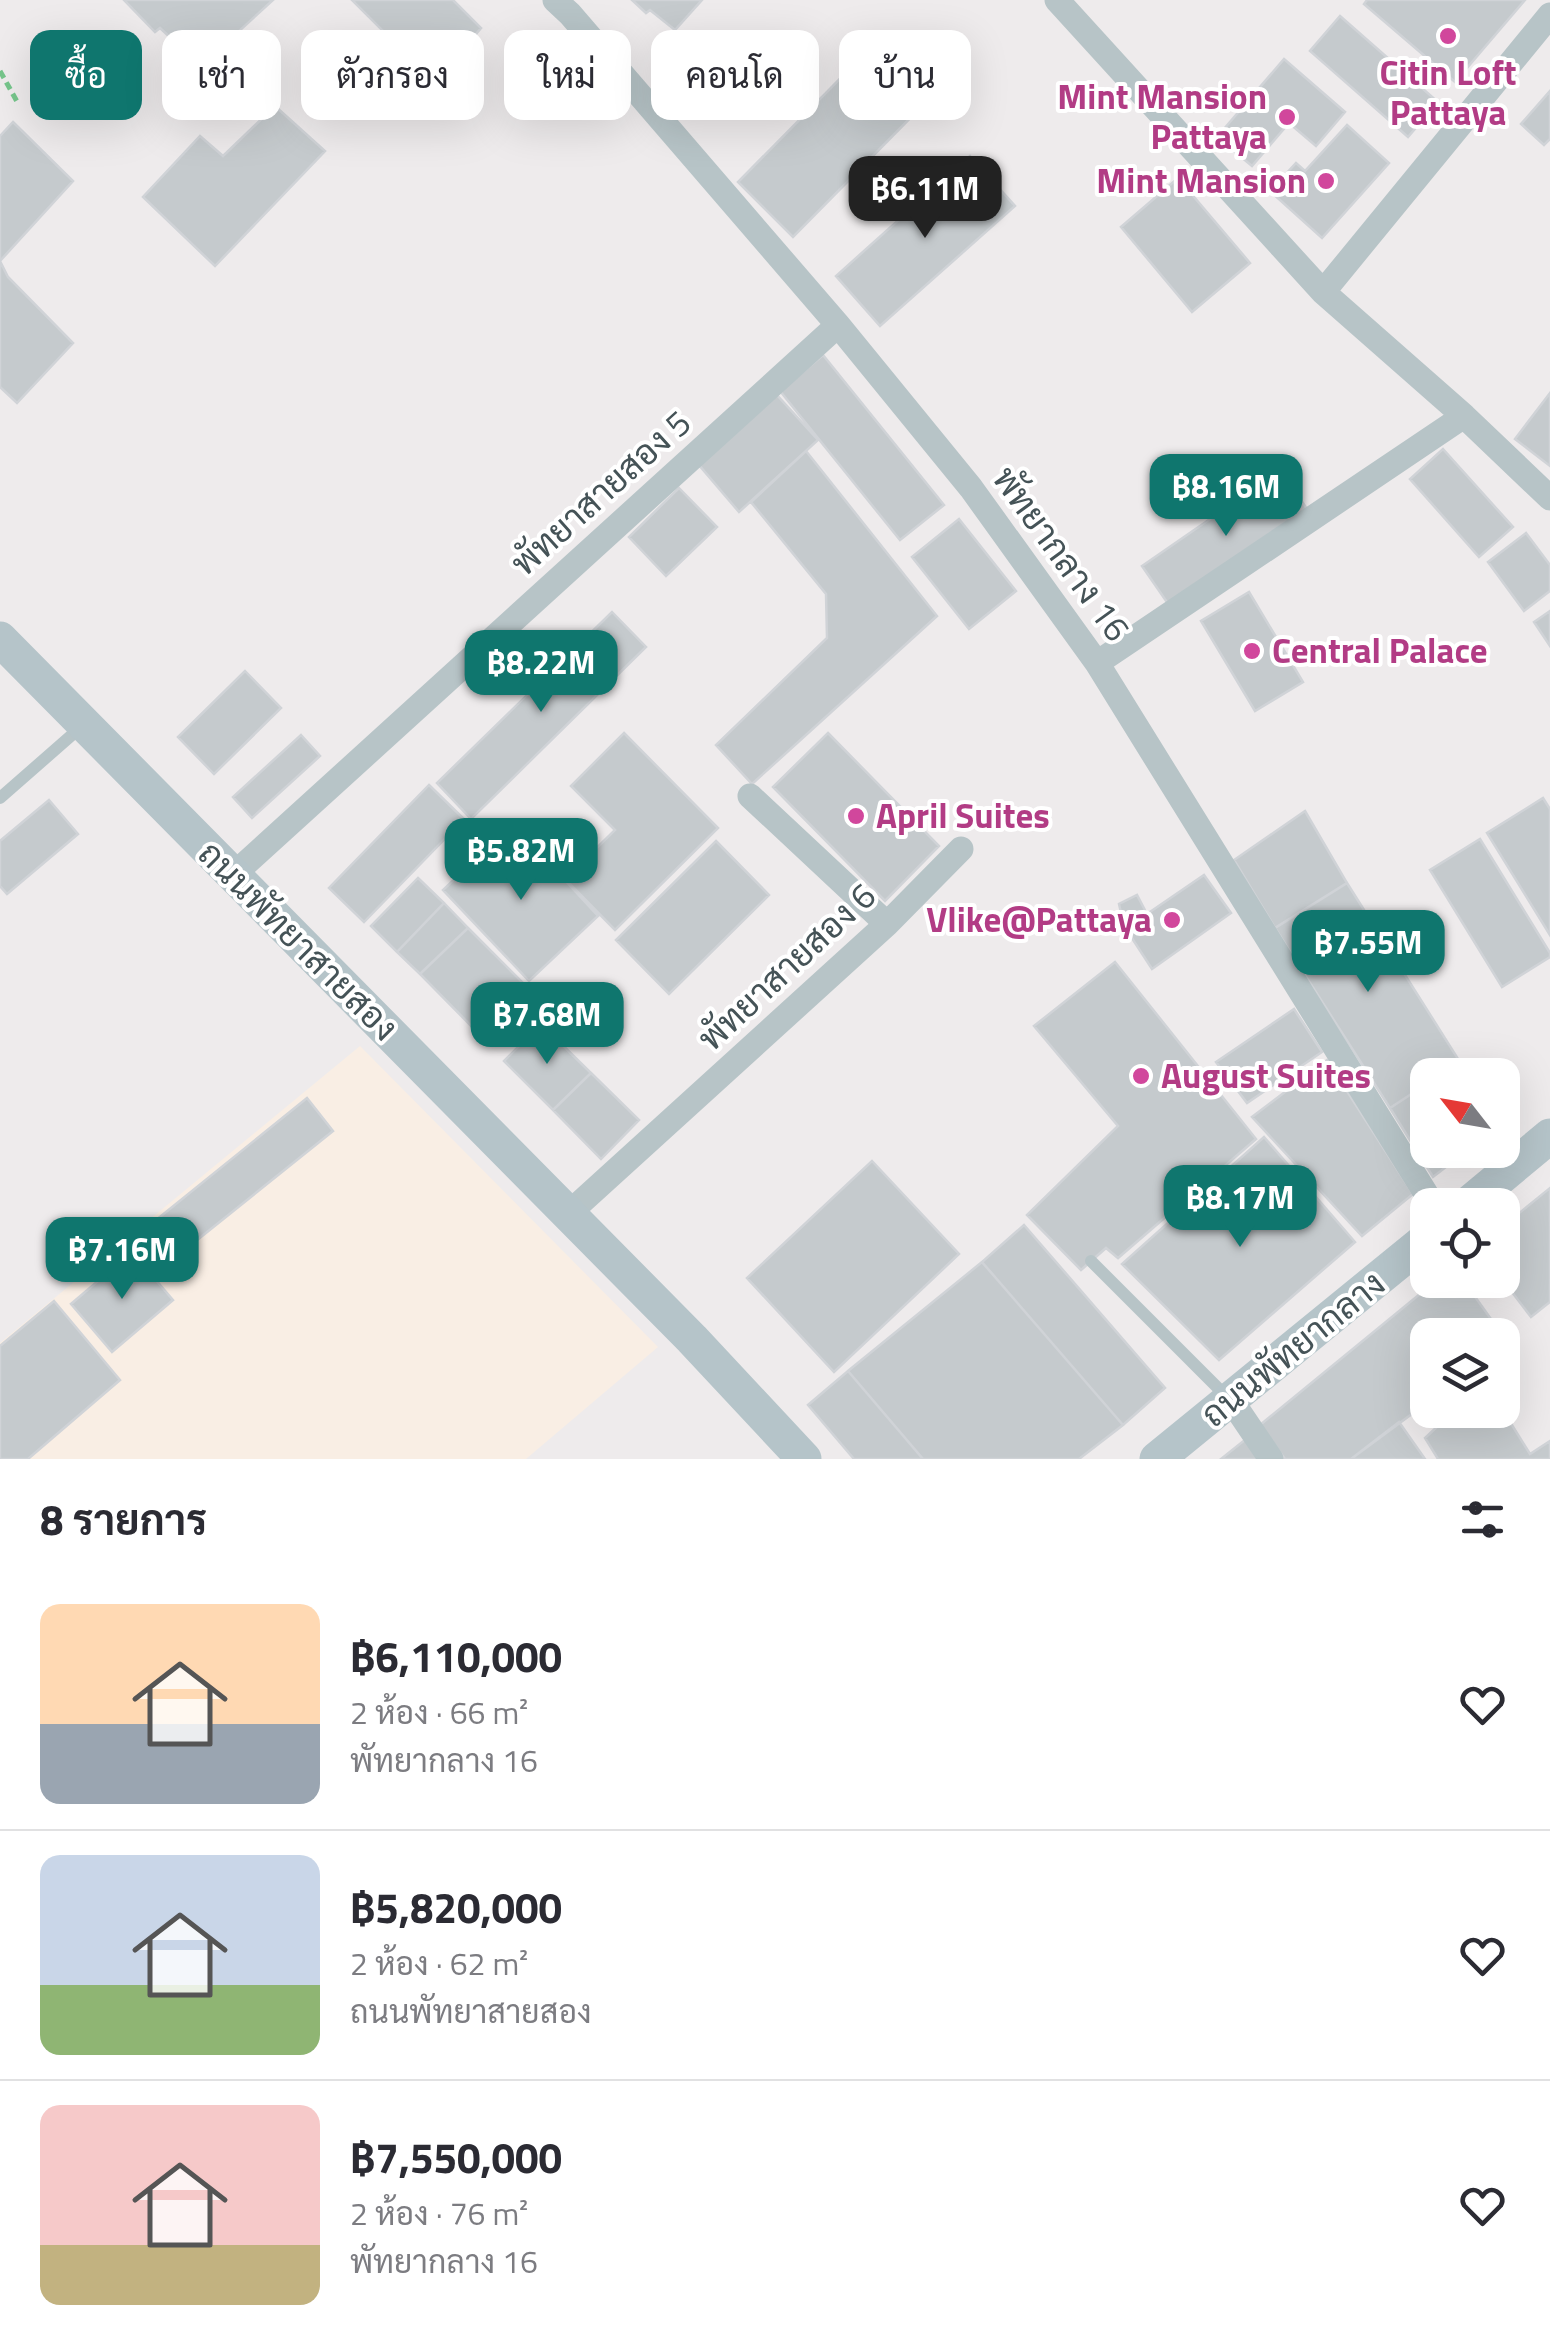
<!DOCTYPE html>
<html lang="th">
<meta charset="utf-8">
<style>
:root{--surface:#fff;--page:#f7f7f7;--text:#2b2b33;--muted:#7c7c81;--line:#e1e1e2;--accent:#0f766e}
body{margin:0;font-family:"Titillium Web",Sarabun,sans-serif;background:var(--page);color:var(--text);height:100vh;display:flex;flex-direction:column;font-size:38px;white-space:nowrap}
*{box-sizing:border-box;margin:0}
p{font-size:32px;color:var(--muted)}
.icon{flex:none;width:55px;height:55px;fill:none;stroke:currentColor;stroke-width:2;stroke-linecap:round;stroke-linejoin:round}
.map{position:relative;height:1459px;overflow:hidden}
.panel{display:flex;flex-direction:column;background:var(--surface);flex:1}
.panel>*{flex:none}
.guide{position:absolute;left:30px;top:30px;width:1000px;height:90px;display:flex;gap:20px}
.needle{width:65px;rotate:301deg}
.buttons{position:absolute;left:1410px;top:1058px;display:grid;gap:20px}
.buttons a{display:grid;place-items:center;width:110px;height:110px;border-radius:20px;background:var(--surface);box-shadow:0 10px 40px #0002;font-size:50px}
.price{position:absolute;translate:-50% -85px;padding:0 22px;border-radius:20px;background:var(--accent);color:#fff;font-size:32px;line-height:65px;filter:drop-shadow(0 2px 5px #0008)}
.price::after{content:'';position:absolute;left:50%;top:60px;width:30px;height:22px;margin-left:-15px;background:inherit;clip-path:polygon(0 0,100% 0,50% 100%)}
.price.on{background:#222;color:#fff}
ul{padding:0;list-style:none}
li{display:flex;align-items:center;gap:30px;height:250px;padding:0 40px}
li+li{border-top:2px solid var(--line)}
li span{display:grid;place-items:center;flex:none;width:280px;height:200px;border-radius:20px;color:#555}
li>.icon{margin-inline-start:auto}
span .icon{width:120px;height:120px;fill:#fffc;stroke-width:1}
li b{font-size:42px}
h2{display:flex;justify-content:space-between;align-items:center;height:120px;padding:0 40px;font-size:42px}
.pill{padding:0 35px;border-radius:20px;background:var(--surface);box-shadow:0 10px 40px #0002;font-size:35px;line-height:90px}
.pill.on{background:var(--accent);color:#fff}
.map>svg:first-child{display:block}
.commercial{fill:#f9eee4}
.building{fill:#c5cacd;stroke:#d0d3d7;stroke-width:2.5}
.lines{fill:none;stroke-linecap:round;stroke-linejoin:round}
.path{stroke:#76c58b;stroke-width:5;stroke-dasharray:8 5;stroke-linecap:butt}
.lane{stroke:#b7c4c7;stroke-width:12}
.street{stroke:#b7c4c7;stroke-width:25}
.secondary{stroke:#b5c4c9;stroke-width:35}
.hotel-dot{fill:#d1479c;stroke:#fff;stroke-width:4}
.labels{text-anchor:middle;stroke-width:8;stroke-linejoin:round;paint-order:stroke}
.hotel-label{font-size:35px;font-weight:bold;fill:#b23c85;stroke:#fff;text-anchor:end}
.street-label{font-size:35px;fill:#455357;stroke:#fff}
</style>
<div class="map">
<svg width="1550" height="1459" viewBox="0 0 1550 1459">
<rect width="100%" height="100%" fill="#eeebec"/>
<!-- commercial -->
<path class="commercial" d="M360,1046L658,1347L526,1459H0V1343Z"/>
<!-- building -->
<path class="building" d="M124,0H273L201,66L160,28L155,32Z
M352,0H453L481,28L435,83Z
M632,0H702L675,30L650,10L646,13Z
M1367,0H1525L1455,82L1364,4Z
M1340,16L1438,102L1408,137L1310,51Z
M880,38L936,92L793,237L738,182Z
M1284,59L1345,112L1316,146L1289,123L1252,166L1217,137Z
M1550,91V139L1544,145L1521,124Z
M275,106L325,151L215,266L143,197L200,136L223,156Z
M13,122L73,181L0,261L8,277L73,343L17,403L0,387V136Z
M1347,125L1389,163L1322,238L1270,191L1296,163L1305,171Z
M970,156L1015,206L880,326L836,276Z
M1178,178L1250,263L1192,312L1121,227Z
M823,355L944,505L900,540L780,391Z
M1550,393V466L1515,439Z
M776,394L818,440L739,512L699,465Z
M1443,449L1513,527L1479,557L1410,479Z
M806,451L937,616L752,784L716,745L827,638L826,594L751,502Z
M1281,470L1309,512L1171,608L1142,566Z
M679,488L717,527L666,576L629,537Z
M959,519L1016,591L969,629L912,557Z
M1526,533L1550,565V591L1524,611L1488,562Z
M1249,592L1303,682L1255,711L1201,621Z
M1550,611V646L1534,622Z
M612,612L646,647L471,819L437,783Z
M245,671L281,708L214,774L178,737Z
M624,733L718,828L615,930L565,879L615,830L571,786Z
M828,733L939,846L885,901L773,787Z
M301,735L320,756L252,818L233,797Z
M429,785L464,819L364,922L329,888Z
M1543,798L1550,809V935L1487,833Z
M49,800L78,834L7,894L0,886V841Z
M1305,811L1347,883L1275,928L1234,860Z
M513,824L598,916L529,981L443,890Z
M1480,839L1550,953V957L1502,987L1430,870Z
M716,841L769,895L669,994L616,940Z
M1204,875L1231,913L1152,969L1124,926L1119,904L1137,895L1147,914Z
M418,878L444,903L397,952L371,926Z
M1347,883L1460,1062L1440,1075H1428V1083L1390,1108L1275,928Z
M444,903L468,928L420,974L397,952Z
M468,928L529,989L482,1037L420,974Z
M1115,962L1256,1139L1118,1258L1106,1248L1081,1270L1027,1215L1118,1126L1034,1026Z
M1294,1009L1322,1052L1247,1103L1216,1062Z
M541,1024L591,1073L553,1110L504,1061Z
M1327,1060L1413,1194L1362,1236L1252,1117Z
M1460,1062L1470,1075H1440Z
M591,1073L639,1120L601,1159L553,1110Z
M1428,1083V1150H1468L1433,1177L1390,1108Z
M307,1098L333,1131L171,1261L145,1229Z
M1264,1137L1355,1242L1219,1360L1122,1264Z
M872,1161L959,1254L834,1372L747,1278Z
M1550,1188V1302L1531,1317L1502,1279V1227Z
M1024,1225L1165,1388L1123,1425L982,1262Z
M132,1252L173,1300L112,1352L71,1304Z
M982,1262L1123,1425L1079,1459H923L848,1371Z
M1437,1280H1463L1509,1344L1502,1348V1335H1428V1402L1351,1459H1285L1260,1425Z
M1463,1280H1488L1472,1292Z
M54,1301L120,1380L28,1459H0V1346Z
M848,1371L923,1459H854L808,1405Z
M1502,1409L1530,1454L1550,1441V1459H1438L1425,1438L1455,1410Z
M1399,1422L1425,1459H1351Z
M1246,1439L1260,1459H1221Z"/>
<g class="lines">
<!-- path -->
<path class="path" d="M0,71L19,105"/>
<!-- lane -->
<path class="lane" d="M0,798L81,727
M1091,1261L1227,1397"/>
<!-- street -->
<path class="street" d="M555,0L570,14L838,325L971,488L1097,663L1433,1205
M1057,0L1323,292L1464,416L1550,498
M1323,292L1550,15
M1097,663L1464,416
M750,796L887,924
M233,875L838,325
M568,1214L887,924L961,849
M1231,1400L1271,1459"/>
<!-- secondary -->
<path class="secondary" d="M0,639L692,1339L804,1459
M1467,1205L1550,1136
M1157,1459L1428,1238"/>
</g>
<!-- markers -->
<g class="hotel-dot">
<circle cx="1448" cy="36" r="10"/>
<circle cx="1287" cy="117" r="10"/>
<circle cx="1326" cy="181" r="10"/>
<circle cx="1252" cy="651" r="10"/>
<circle cx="856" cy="816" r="10"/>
<circle cx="1172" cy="920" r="10"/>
<circle cx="1141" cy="1076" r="10"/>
</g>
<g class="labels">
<!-- hotel labels -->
<g class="hotel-label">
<text x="1448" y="85" text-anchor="middle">Citin Loft<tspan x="1448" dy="40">Pattaya</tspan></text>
<text x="1267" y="109">Mint Mansion<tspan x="1267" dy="40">Pattaya</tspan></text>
<text x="1306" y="193">Mint Mansion</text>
<text x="1272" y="663" text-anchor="start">Central Palace</text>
<text x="876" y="828" text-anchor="start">April Suites</text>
<text x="1152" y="932">Vlike@Pattaya</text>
<text x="1161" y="1088" text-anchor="start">August Suites</text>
</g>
<!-- street labels -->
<g class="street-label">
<text transform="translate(601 493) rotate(-42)" y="12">พัทยาสายสอง 5</text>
<text transform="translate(1061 554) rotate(54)" y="12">พัทยากลาง 16</text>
<text transform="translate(298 941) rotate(45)" y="12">ถนนพัทยาสายสอง</text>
<text transform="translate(787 967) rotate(-43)" y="12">พัทยาสายสอง 6</text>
<text transform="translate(1293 1349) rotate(-39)" y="12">ถนนพัทยากลาง</text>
</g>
</g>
</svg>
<div class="buttons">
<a><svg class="needle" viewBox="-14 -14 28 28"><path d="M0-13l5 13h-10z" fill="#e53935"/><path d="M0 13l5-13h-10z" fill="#7c7c81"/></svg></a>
<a><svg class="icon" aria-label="locate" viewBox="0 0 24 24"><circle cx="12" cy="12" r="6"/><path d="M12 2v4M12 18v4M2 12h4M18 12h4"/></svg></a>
<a><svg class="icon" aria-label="layers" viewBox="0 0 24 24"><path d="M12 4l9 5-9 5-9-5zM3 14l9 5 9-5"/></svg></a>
</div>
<b class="price on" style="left:925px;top:241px">฿6.11M</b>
<b class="price" style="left:1226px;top:539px">฿8.16M</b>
<b class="price" style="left:541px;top:715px">฿8.22M</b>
<b class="price" style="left:521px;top:903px">฿5.82M</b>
<b class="price" style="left:1368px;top:995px">฿7.55M</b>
<b class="price" style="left:547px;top:1067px">฿7.68M</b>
<b class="price" style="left:1240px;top:1250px">฿8.17M</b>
<b class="price" style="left:122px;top:1302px">฿7.16M</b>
<div class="guide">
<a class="pill on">ซื้อ</a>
<a class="pill">เช่า</a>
<a class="pill">ตัวกรอง</a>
<a class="pill">ใหม่</a>
<a class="pill">คอนโด</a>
<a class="pill">บ้าน</a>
</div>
</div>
<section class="panel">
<h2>8 รายการ<svg class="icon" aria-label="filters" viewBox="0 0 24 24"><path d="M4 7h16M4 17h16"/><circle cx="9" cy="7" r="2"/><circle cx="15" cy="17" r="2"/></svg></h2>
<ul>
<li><span style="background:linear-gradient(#ffd9b3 60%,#9aa5b1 0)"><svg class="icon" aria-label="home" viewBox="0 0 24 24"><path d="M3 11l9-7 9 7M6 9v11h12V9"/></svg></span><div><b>฿6,110,000</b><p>2 ห้อง · 66 m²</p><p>พัทยากลาง 16</p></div><svg class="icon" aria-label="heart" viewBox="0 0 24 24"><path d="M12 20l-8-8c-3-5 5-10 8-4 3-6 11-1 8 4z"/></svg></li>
<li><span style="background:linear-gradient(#c9d6e8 65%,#8fb573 0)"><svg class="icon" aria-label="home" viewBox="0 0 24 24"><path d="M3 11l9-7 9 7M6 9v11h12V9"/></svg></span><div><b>฿5,820,000</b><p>2 ห้อง · 62 m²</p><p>ถนนพัทยาสายสอง</p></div><svg class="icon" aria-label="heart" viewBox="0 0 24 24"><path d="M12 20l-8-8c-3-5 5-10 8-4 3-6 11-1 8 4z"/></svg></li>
<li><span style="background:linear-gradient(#f6c9c9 70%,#c2b280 0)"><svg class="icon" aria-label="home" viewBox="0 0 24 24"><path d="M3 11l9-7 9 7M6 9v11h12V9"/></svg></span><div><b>฿7,550,000</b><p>2 ห้อง · 76 m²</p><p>พัทยากลาง 16</p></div><svg class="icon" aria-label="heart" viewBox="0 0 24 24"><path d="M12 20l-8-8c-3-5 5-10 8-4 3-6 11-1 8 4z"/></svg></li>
</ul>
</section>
